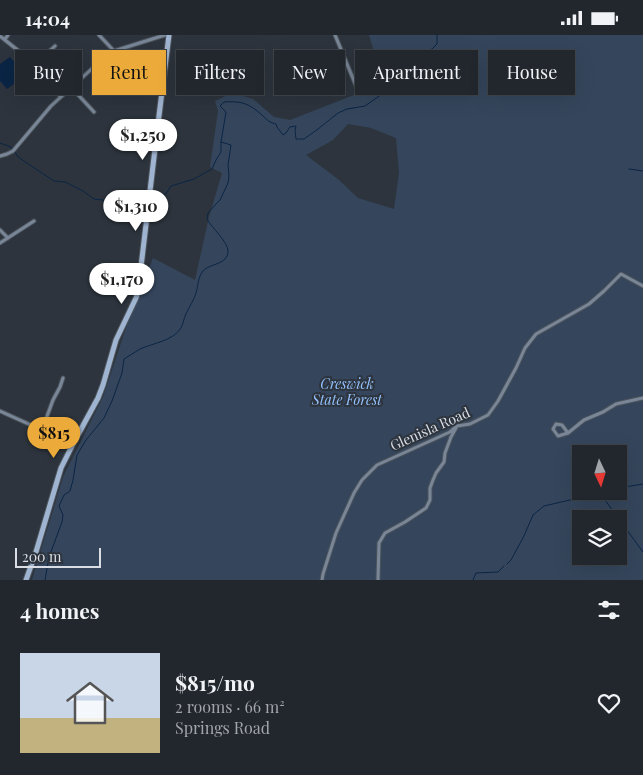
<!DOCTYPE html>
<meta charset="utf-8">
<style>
:root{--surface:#22272e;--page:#2e333a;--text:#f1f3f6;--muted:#a2a5aa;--line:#3f444a;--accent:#ebaa39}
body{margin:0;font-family:"Playfair Display",serif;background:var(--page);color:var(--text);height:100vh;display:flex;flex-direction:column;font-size:19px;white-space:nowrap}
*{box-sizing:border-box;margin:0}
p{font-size:16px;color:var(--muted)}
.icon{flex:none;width:28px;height:28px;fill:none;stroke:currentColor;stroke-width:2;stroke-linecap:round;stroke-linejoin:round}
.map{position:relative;height:545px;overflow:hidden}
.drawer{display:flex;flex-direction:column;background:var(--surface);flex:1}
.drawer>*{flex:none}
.guide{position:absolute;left:15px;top:15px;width:614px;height:45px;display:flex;gap:10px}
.needle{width:32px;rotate:176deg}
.controls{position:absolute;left:572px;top:410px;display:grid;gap:10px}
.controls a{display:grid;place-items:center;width:55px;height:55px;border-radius:0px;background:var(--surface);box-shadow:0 5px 20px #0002,0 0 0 1px var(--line);font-size:25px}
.scale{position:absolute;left:15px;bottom:12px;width:86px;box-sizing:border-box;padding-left:5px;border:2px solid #dadee4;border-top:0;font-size:14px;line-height:18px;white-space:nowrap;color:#dadee4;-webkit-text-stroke:4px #2d343d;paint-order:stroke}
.price{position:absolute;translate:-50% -42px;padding:0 11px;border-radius:18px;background:#fff;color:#222;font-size:16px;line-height:32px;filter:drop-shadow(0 1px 2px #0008)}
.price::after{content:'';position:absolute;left:50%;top:30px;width:15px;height:11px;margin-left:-8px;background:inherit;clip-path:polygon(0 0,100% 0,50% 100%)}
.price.current{background:var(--accent);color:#111}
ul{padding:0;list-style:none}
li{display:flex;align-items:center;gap:15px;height:125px;padding:0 20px}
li+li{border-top:1px solid var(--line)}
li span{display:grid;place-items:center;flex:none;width:140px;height:100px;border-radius:0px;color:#555}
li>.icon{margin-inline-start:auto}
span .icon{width:60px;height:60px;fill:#fffc;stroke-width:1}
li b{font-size:21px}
h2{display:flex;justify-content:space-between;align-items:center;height:60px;padding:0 20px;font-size:21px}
.pill{padding:0 18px;border-radius:0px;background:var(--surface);box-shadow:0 5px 20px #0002,0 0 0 1px var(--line);font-size:18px;line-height:45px}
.pill.current{background:var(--accent);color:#111}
.status{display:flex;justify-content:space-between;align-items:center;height:35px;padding:0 25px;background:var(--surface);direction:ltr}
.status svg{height:14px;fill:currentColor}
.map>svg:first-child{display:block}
.green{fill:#35465c;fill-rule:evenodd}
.water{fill:#0a2545}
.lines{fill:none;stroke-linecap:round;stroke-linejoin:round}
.stream{stroke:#0a2545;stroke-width:1}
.street-casing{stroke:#4c535b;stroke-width:5}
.secondary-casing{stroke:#4c535b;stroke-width:7}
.street{stroke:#788697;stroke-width:3}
.secondary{stroke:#9fb4d0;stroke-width:5}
.labels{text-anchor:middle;stroke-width:4;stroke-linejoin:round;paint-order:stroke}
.park-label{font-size:14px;font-style:italic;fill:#93c1fd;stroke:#2d343d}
.street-label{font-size:14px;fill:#dadee4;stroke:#2d343d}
</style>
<div class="status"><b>14:04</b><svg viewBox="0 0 49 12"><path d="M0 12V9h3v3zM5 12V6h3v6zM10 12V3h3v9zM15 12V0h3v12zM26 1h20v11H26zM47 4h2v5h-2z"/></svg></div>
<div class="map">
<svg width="643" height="545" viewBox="0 0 643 545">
<rect width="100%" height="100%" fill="#2d343d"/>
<!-- green -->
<path class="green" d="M369,0H643V545H32L63,442L103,362L126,293L153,223L195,245L209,182L222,138L210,132L218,76L215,66L232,58L253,64L274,82L290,85L364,56L358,39L375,20ZM348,89L371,93L396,103L399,138L394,174L358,163L339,145L306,120L333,105ZM581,419H619V456H581ZM581,484H619V521H581Z"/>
<!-- water -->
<path class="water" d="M10,22L26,40L7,54L0,46V29Z"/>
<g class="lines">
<!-- stream -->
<path class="stream" d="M0,108L11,112L12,114
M15,117L18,122L54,146L65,147L83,156L94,164L103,165L115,172H127L146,168
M629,134L643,136
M152,165L166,159L171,151L194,144L212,134L216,125L221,117V107L226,77L220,71L224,67C242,66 248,68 262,80C267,85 270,88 276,89L277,92L283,100L286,98L290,92L296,91L295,95L296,104H304L318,94L338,78L347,74L365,71L382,59C396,56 394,48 397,38C398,34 401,30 403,27L410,28L425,16L432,14L437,9V0
M619,453L643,449
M602,461L643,517
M507,529L511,525L524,501L533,480L544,471L587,461L601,460L609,456
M45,545L49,522L62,487L63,480L59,471L64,460L70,456L73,445L77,420L86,405L104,383L112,366L122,338L124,324C129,321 135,317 140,314C153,308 173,306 181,293C183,289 184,283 186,279C189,272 194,265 196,258C198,251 198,242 203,236C210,228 228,230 228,216C228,207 212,193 207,184L208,178L215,170L220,165L228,148L229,141L228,130L231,110L221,107
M473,545L476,538L498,537L504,531"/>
<!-- street casing -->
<g class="street-casing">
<path id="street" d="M99,0L114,16
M335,0L359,58
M0,1L20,17L61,62
M5,4L8,0
M33,31L55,11
M71,52L94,77
M123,52L132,51L162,54
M0,121L7,119L13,116L51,71L107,20L114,16L165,0
M0,195L8,203
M0,208L34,186
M0,376L73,409
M42,395L53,365L60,352L63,343
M568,398L562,390L556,389L553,394L558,401L568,398L584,385L603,377L616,369L643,363
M322,545L323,539L336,498L354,458L362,445L377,430L450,397L457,391L470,389L488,380L498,366L516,333L525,313L536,299L589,269L604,256L621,239L643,251
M378,545L379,508L385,498L405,487L426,473L430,465V453L433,445L436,438L444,427L445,418L451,402L456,393"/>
</g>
<!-- secondary casing -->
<g class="secondary-casing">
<path id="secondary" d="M26,545L36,517L61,433L73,409L98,363L103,350L116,305L136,263L138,257L157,97L169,0"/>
</g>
<!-- street -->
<use href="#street" class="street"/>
<!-- secondary -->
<use href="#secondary" class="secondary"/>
</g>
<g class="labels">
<!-- park labels -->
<g class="park-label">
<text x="347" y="354">Creswick<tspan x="347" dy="16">State Forest</tspan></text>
</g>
<!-- street labels -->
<g class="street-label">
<text transform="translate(430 394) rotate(-24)" y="5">Glenisla Road</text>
</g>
</g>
</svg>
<div class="controls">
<a><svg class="needle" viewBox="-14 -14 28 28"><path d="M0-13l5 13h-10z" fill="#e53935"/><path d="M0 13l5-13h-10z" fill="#a2a5aa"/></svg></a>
<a><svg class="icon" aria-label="layers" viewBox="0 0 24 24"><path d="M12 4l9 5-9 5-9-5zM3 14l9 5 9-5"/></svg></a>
</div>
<div class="scale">200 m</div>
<b class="price" style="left:143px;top:126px">$1,250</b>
<b class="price" style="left:136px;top:197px">$1,310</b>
<b class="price" style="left:122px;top:270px">$1,170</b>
<b class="price current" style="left:54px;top:424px">$815</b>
<div class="guide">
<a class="pill">Buy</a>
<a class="pill current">Rent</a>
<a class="pill">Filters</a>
<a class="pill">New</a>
<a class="pill">Apartment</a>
<a class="pill">House</a>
</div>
</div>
<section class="drawer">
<h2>4 homes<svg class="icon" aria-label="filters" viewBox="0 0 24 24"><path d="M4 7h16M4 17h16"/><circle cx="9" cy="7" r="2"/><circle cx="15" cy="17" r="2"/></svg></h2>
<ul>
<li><span style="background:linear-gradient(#c9d6e8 65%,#c2b280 0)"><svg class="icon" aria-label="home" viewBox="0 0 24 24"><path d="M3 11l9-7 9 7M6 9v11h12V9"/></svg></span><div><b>$815/mo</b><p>2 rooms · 66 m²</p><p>Springs Road</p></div><svg class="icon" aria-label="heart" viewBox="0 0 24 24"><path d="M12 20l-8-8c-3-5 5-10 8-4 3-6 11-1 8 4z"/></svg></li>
</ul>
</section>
